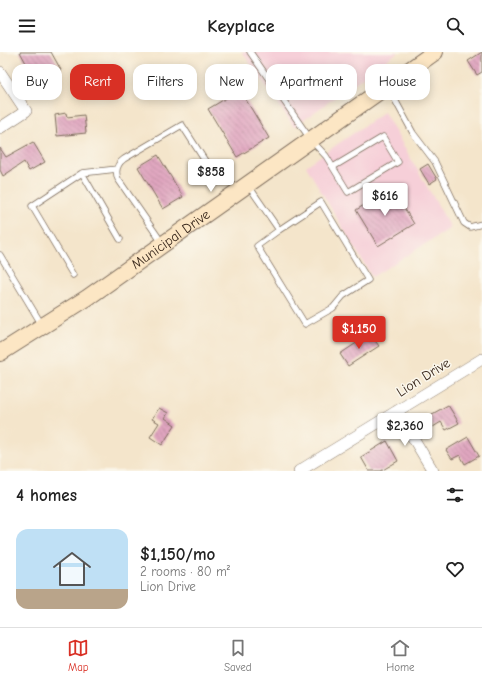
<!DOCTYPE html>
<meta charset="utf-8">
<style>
:root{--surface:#fff;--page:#f6f6f6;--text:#222;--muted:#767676;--line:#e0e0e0;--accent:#d93025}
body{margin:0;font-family:"Comic Neue",sans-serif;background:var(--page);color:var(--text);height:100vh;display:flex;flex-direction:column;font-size:15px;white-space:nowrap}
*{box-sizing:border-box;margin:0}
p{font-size:13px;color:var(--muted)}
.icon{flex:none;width:22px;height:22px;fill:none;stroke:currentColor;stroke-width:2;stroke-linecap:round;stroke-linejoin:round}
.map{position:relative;height:419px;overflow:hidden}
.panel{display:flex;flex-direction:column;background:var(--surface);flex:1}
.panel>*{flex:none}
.top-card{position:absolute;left:12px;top:12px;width:458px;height:36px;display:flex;gap:8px}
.price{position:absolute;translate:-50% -34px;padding:0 9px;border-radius:4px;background:#fff;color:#222;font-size:13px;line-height:26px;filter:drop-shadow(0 1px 2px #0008)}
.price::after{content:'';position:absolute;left:50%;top:24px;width:12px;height:9px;margin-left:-6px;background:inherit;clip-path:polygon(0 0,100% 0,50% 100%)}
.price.current{background:var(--accent);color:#fff}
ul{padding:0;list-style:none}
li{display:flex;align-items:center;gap:12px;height:100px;padding:0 16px}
li span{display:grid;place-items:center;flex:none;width:112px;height:80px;border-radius:12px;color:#555}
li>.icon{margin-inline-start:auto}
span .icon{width:48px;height:48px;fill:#fffc;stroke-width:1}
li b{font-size:17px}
h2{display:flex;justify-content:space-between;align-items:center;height:48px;padding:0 16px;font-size:17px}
.pill{padding:0 14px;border-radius:12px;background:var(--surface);box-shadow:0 2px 10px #0003;font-size:14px;line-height:36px}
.pill.current{background:var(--accent);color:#fff}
header{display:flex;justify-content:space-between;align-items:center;height:52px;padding:0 16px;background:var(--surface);font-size:18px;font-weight:700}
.menu{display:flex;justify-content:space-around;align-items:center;height:56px;border-top:1px solid var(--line);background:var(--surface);font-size:11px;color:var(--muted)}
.menu a{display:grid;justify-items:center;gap:2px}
.menu .current{color:var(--accent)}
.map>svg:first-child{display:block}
.built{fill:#f6cfd8}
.building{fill:url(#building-back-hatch)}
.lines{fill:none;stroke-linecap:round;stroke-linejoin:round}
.lane-casing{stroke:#7c6b5b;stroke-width:7}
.street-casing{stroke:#7c6b5b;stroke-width:12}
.secondary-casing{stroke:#7c6b5b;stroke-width:18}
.lane{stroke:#fff;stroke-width:5.5}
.street{stroke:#fff;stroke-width:11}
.secondary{stroke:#fce6c4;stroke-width:16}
.labels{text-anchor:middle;stroke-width:3;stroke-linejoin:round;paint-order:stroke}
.street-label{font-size:14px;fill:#3b2a1e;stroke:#fbf7ec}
</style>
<header><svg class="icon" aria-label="menu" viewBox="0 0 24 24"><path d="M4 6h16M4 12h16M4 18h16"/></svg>Keyplace<svg class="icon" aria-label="search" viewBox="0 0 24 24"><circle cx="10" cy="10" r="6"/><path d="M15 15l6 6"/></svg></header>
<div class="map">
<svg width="482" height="419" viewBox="0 0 482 419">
<defs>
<pattern id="building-back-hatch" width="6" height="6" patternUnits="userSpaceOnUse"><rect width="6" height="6" fill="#e0a5bf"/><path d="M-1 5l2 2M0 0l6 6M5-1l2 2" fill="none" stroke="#b7879b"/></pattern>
</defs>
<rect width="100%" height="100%" fill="#fbf7ec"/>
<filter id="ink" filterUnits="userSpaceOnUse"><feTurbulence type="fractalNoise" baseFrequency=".025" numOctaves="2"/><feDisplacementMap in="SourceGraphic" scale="8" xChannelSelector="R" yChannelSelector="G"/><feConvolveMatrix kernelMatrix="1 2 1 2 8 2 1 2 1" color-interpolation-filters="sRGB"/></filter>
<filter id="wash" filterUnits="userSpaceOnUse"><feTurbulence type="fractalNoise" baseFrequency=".012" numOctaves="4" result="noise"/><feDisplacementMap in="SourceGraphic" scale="16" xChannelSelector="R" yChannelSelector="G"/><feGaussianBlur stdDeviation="0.9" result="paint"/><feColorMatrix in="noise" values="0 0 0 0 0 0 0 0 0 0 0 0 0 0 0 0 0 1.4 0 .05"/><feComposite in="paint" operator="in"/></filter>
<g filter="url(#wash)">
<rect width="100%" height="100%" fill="#f4e5cb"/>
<!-- built -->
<path class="built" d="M242,0H398L294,75Z
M384,60L451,176L372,225L306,114Z"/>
<g id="blocks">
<!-- building -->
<path class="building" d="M20,0H51L61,18L37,31Z
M482,0V20L477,23L468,9Z
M240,38L269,86L237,105L208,57Z
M66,61L67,65L84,63L86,81L57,84L55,63Z
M33,90L45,110L29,119L24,110L3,124L0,118V96L6,105Z
M158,103L183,145L163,157L138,115Z
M428,112L437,127L429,132L420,117Z
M392,136L414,172L378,194L356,158Z
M370,282L379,294L348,314L340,302Z
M448,353L459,371L446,378L441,370L433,375L427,365Z
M159,356L168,361L165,366L175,373L162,393L150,385L159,371L152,367Z
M468,385L479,404L465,412L460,403L452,407L446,398Z
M387,389L398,409L381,419H369L361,405Z"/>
</g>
</g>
<g filter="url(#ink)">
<use href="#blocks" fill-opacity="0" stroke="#7c6b5b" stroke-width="1"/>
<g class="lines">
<!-- lane casing -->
<g class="lane-casing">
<path id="lane" d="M250,0L311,88L326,104L348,140L398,110L383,85L333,115
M388,35L413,81L435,110L464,171L470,175L482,172
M82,121L120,187
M248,133L279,178L257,194L305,272L333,256L343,244L368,228L321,150L279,178
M163,192L118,127C115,119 117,112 124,107L182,73L207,112
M0,203L42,273
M73,223L32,154L82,121L117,117"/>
</g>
<!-- street casing -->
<g class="street-casing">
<path id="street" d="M0,20L26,59L0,76
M397,359L433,419
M299,419L482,307"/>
</g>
<!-- secondary casing -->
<g class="secondary-casing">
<g id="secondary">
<path id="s1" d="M0,301L87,246L435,0"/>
</g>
</g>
<!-- lane -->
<use href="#lane" class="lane"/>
<!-- street -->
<use href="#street" class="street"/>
<!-- secondary -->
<use href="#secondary" class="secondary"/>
</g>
</g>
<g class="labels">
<!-- street labels -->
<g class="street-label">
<text dy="5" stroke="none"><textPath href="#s1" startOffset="205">Municipal Drive</textPath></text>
<text transform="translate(423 325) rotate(-32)" y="5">Lion Drive</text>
</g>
</g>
</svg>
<b class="price" style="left:211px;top:141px">$858</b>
<b class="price" style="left:385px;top:165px">$616</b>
<b class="price current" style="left:359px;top:298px">$1,150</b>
<b class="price" style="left:405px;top:395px">$2,360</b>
<div class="top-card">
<a class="pill">Buy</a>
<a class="pill current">Rent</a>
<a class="pill">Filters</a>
<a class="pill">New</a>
<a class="pill">Apartment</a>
<a class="pill">House</a>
</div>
</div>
<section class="panel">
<h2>4 homes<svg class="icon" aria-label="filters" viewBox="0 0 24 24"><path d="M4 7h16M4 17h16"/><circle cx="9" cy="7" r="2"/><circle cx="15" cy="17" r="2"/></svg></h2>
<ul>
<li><span style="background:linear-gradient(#bfe0f5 75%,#b9a48a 0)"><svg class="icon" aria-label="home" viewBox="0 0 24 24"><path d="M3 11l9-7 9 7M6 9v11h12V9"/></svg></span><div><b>$1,150/mo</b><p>2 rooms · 80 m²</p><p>Lion Drive</p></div><svg class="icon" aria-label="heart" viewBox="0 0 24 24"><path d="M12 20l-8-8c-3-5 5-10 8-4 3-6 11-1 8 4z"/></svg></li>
</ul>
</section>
<nav class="menu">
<a class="current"><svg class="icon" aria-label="map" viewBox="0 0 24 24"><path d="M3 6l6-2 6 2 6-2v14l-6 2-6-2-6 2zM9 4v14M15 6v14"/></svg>Map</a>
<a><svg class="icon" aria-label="saved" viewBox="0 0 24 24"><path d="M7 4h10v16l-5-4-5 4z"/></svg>Saved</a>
<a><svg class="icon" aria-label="home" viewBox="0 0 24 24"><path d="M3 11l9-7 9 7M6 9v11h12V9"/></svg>Home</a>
</nav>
